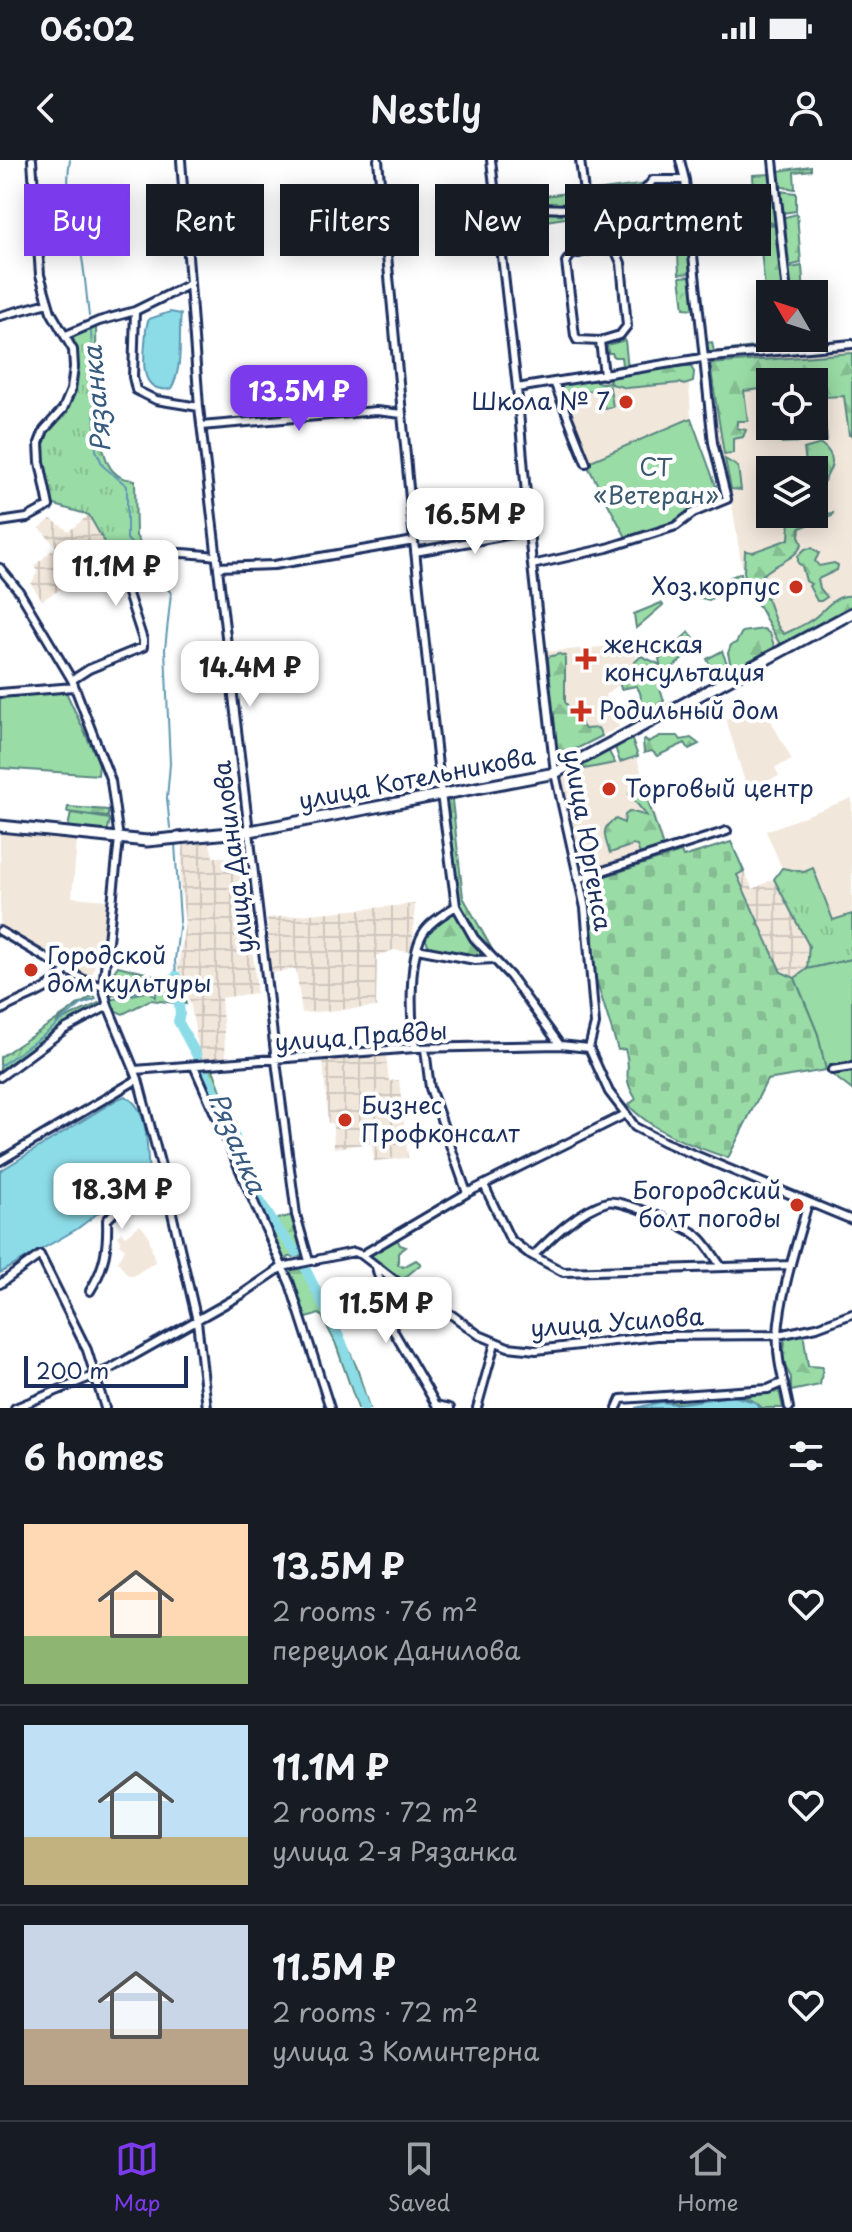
<!DOCTYPE html>
<meta charset="utf-8">
<style>
:root{--surface:#171b24;--page:#20242c;--text:#f1f3f6;--muted:#9ea1a6;--line:#363941;--accent:#7c3aed}
body{margin:0;font-family:"Playpen Sans",sans-serif;background:var(--page);color:var(--text);height:100vh;display:flex;flex-direction:column;font-size:30px;white-space:nowrap}
*{box-sizing:border-box;margin:0}
p{font-size:26px;color:var(--muted)}
.icon{flex:none;width:44px;height:44px;fill:none;stroke:currentColor;stroke-width:2;stroke-linecap:round;stroke-linejoin:round}
.map{position:relative;height:1248px;overflow:hidden}
.panel{display:flex;flex-direction:column;background:var(--surface);flex:1}
.panel>*{flex:none}
.guide{position:absolute;left:24px;top:24px;width:804px;height:72px;display:flex;gap:16px}
.needle{width:52px;rotate:309deg}
.tools{position:absolute;left:756px;top:120px;display:grid;gap:16px}
.tools a{display:grid;place-items:center;width:72px;height:72px;border-radius:0px;background:var(--surface);box-shadow:0 4px 20px #0003;font-size:40px}
.scale{position:absolute;left:24px;bottom:20px;width:164px;box-sizing:border-box;padding-left:8px;border:4px solid #1b2f5e;border-top:0;font-size:22px;line-height:28px;white-space:nowrap;color:#1b2f5e;-webkit-text-stroke:6px #fff;paint-order:stroke}
.price{position:absolute;translate:-50% -68px;padding:0 18px;border-radius:16px;background:#fff;color:#222;font-size:26px;line-height:52px;filter:drop-shadow(0 2px 4px #0008)}
.price::after{content:'';position:absolute;left:50%;top:48px;width:24px;height:18px;margin-left:-12px;background:inherit;clip-path:polygon(0 0,100% 0,50% 100%)}
.price.selected{background:var(--accent);color:#fff}
ul{padding:0;list-style:none}
li{display:flex;align-items:center;gap:24px;height:200px;padding:0 24px}
li+li{border-top:2px solid var(--line)}
li span{display:grid;place-items:center;flex:none;width:224px;height:160px;border-radius:0px;color:#555}
li>.icon{margin-inline-start:auto}
span .icon{width:96px;height:96px;fill:#fffc;stroke-width:1}
li b{font-size:34px}
h2{display:flex;justify-content:space-between;align-items:center;height:96px;padding:0 24px;font-size:34px}
.tag{padding:0 28px;border-radius:0px;background:var(--surface);box-shadow:0 4px 20px #0003;font-size:28px;line-height:72px}
.tag.selected{background:var(--accent);color:#fff}
.status{display:flex;justify-content:space-between;align-items:center;height:56px;padding:0 40px;background:var(--surface);direction:ltr}
.status svg{height:22px;fill:currentColor}
header{display:flex;justify-content:space-between;align-items:center;height:104px;padding:0 24px;background:var(--surface);font-size:36px;font-weight:600}
.tab-bar{display:flex;justify-content:space-around;align-items:center;height:112px;border-top:2px solid var(--line);background:var(--surface);font-size:22px;color:var(--muted)}
.tab-bar a{display:grid;justify-items:center;gap:4px}
.tab-bar .selected{color:var(--accent)}
.map>svg:first-child{display:block}
.built{fill:#f2e7db;fill-rule:evenodd}
.industrial{fill:url(#industrial-grid)}
.grass{fill:url(#grass-tufts);stroke:#5a8682;stroke-width:2}
.forest{fill:url(#forest-firs);stroke:#5a8682;stroke-width:2}
.cemetery{fill:url(#cemetery-stones);stroke:#5a8682;stroke-width:2}
.green{fill:#9adca6;stroke:#5a8682;stroke-width:2}
.water{fill:#8cdce8;stroke:#5f97b1;stroke-width:2}
.lines{fill:none;stroke-linecap:round;stroke-linejoin:round}
.stream{stroke:#5f97b1;stroke-width:2}
.river{stroke:#8cdce8;stroke-width:10}
.street-casing{stroke:#1b2f5e;stroke-width:12}
.secondary-casing{stroke:#1b2f5e;stroke-width:15}
.street{stroke:#fff;stroke-width:6}
.secondary{stroke:#fff;stroke-width:9}
.poi-dot{fill:#c8321e;stroke:#fff;stroke-width:3}
.labels{text-anchor:middle;stroke-width:8;stroke-linejoin:round;paint-order:stroke}
.poi-label{font-size:24px;fill:#1b2f5e;stroke:#fff;text-anchor:start}
.park-label{font-size:24px;fill:#3b5a70;stroke:#fff}
.street-label{font-size:24px;fill:#1b2f5e;stroke:#fff}
.water-label{font-size:26px;font-style:italic;fill:#375a80;stroke:#fff}
</style>
<div class="status"><b>06:02</b><svg viewBox="0 0 49 12"><path d="M0 12V9h3v3zM5 12V6h3v6zM10 12V3h3v9zM15 12V0h3v12zM26 1h20v11H26zM47 4h2v5h-2z"/></svg></div>
<header><svg class="icon" aria-label="back" viewBox="0 0 24 24"><path d="M15 5l-7 7 7 7"/></svg>Nestly<svg class="icon" aria-label="person" viewBox="0 0 24 24"><circle cx="12" cy="8" r="4"/><path d="M4 21q1-7 8-7t8 7"/></svg></header>
<div class="map">
<svg width="852" height="1248" viewBox="0 0 852 1248">
<defs>
<pattern id="industrial-grid" width="8" height="8" patternUnits="userSpaceOnUse" patternTransform="scale(2)"><rect width="8" height="8" fill="#f2e7db"/><path d="M0 4h8M4 0v8" fill="none" stroke="#cfc6be"/></pattern>
<pattern id="grass-tufts" width="24" height="20" patternUnits="userSpaceOnUse" patternTransform="scale(2)"><rect width="24" height="20" fill="#9adca6"/><path d="M3 7l-1-3M5 7V3M7 7l1-3M15 17l-1-3M17 17v-4M19 17l1-3" fill="none" stroke="#84bd91"/></pattern>
<pattern id="forest-firs" width="22" height="20" patternUnits="userSpaceOnUse" patternTransform="scale(2)"><rect width="22" height="20" fill="#9adca6"/><path d="M5 1l3.5 6h-7zM16 11l3.5 6h-7z" fill="#84bd91"/></pattern>
<pattern id="cemetery-stones" width="16" height="16" patternUnits="userSpaceOnUse" patternTransform="scale(2)"><rect width="16" height="16" fill="#9adca6"/><path d="M2 7V4a2 2 0 0 1 4 0v3zM10 15v-3a2 2 0 0 1 4 0v3z" fill="#84bd91"/></pattern>
</defs>
<rect width="100%" height="100%" fill="#fff"/>
<filter id="ink" filterUnits="userSpaceOnUse"><feTurbulence type="fractalNoise" baseFrequency=".0125" numOctaves="2"/><feDisplacementMap in="SourceGraphic" scale="16" xChannelSelector="R" yChannelSelector="G"/><feConvolveMatrix kernelMatrix="1 2 1 2 8 2 1 2 1" color-interpolation-filters="sRGB"/></filter>
<g filter="url(#ink)">
<!-- built -->
<path class="built" d="M852,189V453L802,475L778,489L742,409L733,351L715,275L706,201ZM770,222H814V266H770ZM770,310H814V354H770Z
M688,205L691,258L586,303L556,227Z
M636,484V512L605,535L619,567L556,599L543,492Z
M762,544L792,600L775,607L779,616L747,629L726,559Z
M637,598L665,688L582,718L561,615Z
M852,638V754L833,761L813,708L804,712L782,708L766,671Z
M0,671L77,681L72,737L108,740L106,760L91,819L0,767Z
M140,1065L148,1074L155,1102L133,1116L127,1114L118,1102L125,1089L119,1084L121,1082L118,1076L121,1072L125,1076Z"/>
<!-- industrial -->
<path class="industrial" d="M89,355L114,399L42,440L31,424L38,411L34,406L56,387L40,368L51,359L69,371Z
M209,678L213,697H226L227,701L243,699L256,823V833L221,838L226,897L200,899L191,847L178,808L185,763L180,722L184,680Z
M744,711L753,729L774,719L809,786L807,809L795,818L781,813L737,714Z
M415,744L412,792L394,790L377,796L376,847L302,853L296,809L271,813L267,758Z
M386,896L389,921L399,920L408,998L374,1001L372,983L334,988L333,968L332,963H328L323,900Z"/>
<!-- grass -->
<path class="grass" d="M771,14L774,31L754,33L753,15Z
M581,31L583,42C566,50 552,49 538,37Z
M779,31L796,33V51L781,53Z
M775,36L777,65L758,58L755,37Z
M689,87L692,113L679,114L678,92Z
M692,116L695,149L684,148L680,117Z
M96,165C97,196 93,290 113,311C120,319 126,319 135,320L136,376L145,390L116,403L89,355L55,345L52,347C47,326 39,301 44,279C47,269 56,263 62,255C78,234 80,202 73,177Z
M725,299L738,307L741,330L731,329Z
M741,413L744,429L737,424L709,440L689,435L677,439Z
M661,443L663,445L636,468L634,454Z
M689,472L703,491L685,497L663,516L659,499Z
M722,491L728,506L714,513L707,499Z
M607,588L615,603L584,609L582,602Z
M782,708L804,712L813,708L833,760L852,754V799L807,809L809,786L774,719Z
M94,835L96,839L77,845L56,863L101,842L105,846L62,865L0,910V897Z"/>
<!-- forest -->
<path class="forest" d="M811,6V10L794,12L795,29L777,26L778,11Z
M653,22H681L688,82L676,81L671,43L601,54L599,44L638,39Z
M646,24L635,37L589,44L587,32Z
M586,47V55L499,68L497,49Z
M797,54L801,103L785,107L781,58Z
M758,60L777,67L786,134H770V140H766Z
M802,106L804,134H788L785,109Z
M768,157L770,158V178H773L775,192L706,196L705,183L712,182L714,192L770,185Z
M625,180L628,209L606,213L604,202L609,209L622,205L621,197H614L612,193H608L607,185Z
M852,193V275H849L844,236L823,237L827,281L780,283L778,266H814V222H770V228L744,231L748,261H737V268L746,270L743,277L733,279V293L724,294L710,204Z
M676,205L691,207L694,212L693,222L684,225L680,223L627,228L611,224L609,220L613,214Z
M588,219L601,223L609,222L613,247L605,248L598,229L574,234L576,246L566,249L557,226Z
M821,284C844,301 825,316 817,333L814,331V310H807L804,289Z
M833,353L832,356L800,368L799,376L802,384C794,402 772,403 760,418L763,423L769,420L775,432L766,437C773,450 773,464 784,474C792,470 800,467 808,462C824,454 831,434 852,436V448L781,486L749,429L744,412L745,391L753,392L789,379L790,359Z
M812,388L819,393L815,401L819,406L834,403L838,405L837,410L818,419L820,428L827,437L821,441H817L809,426L811,424L806,421L802,406L798,403V396L805,389Z
M764,469L770,474L775,488L770,493L732,511L728,493L731,485L736,483L742,472Z
M559,494L565,496V542L585,569L598,568L602,576L556,599L548,497Z
M641,496L659,504L655,514L664,541L632,557C638,544 646,538 636,526L621,529L619,521L630,516L634,503Z
M630,575L638,596L620,602L614,584Z
M660,576H678L681,580L691,578L699,584L689,589L685,583L657,596L652,591L644,593L643,581L645,579L648,582Z
M632,629L640,636L646,635L663,687L640,694L637,686L633,685L610,693C605,679 599,667 616,659L624,663L625,655L630,651L647,656L629,634Z
M443,640H452L463,737L493,791L490,792L475,777L457,744Z
M68,647L108,650V657L67,652Z
M450,752L460,755L475,785L488,795C477,799 445,796 435,791C428,788 426,781 424,774Z
M118,806L165,818L173,816C155,828 132,834 110,836L111,816Z
M179,818L186,844L150,840L123,854L116,851L110,840L149,831L155,837L158,828L170,822L176,832L177,819Z
M213,909L241,985L248,1013L251,1014L272,1058L274,1060L293,1055L304,1095L302,1096L289,1097L284,1102L198,910Z
M396,1077L400,1085L406,1087L398,1093V1104L403,1107L416,1100L421,1104L402,1120L369,1098V1094Z
M298,1106L305,1113L328,1158L338,1166L357,1208L369,1248H358L335,1182L322,1156L319,1154L304,1159L286,1107Z
M803,1172L808,1206L823,1207L820,1225L791,1231V1217L782,1201L785,1184L783,1174Z
M774,1230H779L783,1248H762C740,1224 702,1244 675,1243C666,1243 658,1241 649,1242L648,1238L741,1234L747,1237Z"/>
<!-- cemetery -->
<path class="cemetery" d="M731,682L744,711L737,715L781,812L795,818L818,874L826,910L767,920L728,998C691,985 655,973 628,945L636,939C620,914 633,913 625,889L618,890L594,813L593,772L584,723L681,692L683,697Z"/>
<!-- green -->
<path class="green" d="M691,258L720,337L673,363L627,379L586,303Z
M65,530L99,603L98,615L0,608V536Z
M71,653L110,659L107,674L68,667Z
M852,799V930L826,910L818,874L795,818L807,809Z"/>
<!-- water -->
<path class="water" d="M170,152L181,154C178,180 184,205 171,229C141,233 143,205 145,184C146,175 145,166 149,159Z
M125,936C151,949 146,990 149,1014L77,1069L0,1113V1011L118,939Z
M732,1236L755,1242L760,1248H635L661,1242L676,1244Z"/>
<g class="lines">
<!-- stream -->
<path class="stream" d="M70,0C64,31 74,57 80,87C85,110 86,133 89,156
M91,170L96,290L103,306L127,326V379L136,389
M145,400L171,433L165,489L170,604L167,638L170,668
M122,836L163,825L176,816L175,800L180,760L175,684
M0,906L45,874L82,844L94,840"/>
<!-- river -->
<path class="river" d="M176,816L180,854L178,861L197,896
M206,914L230,959L237,985L257,1036L276,1067L296,1092
M306,1110L342,1183L364,1248"/>
<!-- street casing -->
<g class="street-casing">
<path id="street" d="M181,0L199,247L276,901L296,1055L309,1101
M378,0L414,381L441,634L456,746L474,778L510,816L560,885
M491,0L517,228L532,405L555,613L585,748L595,864L589,888
M580,0L591,90L615,89L621,103L627,166L620,175L600,181L604,215
M773,0L787,134
M496,47L572,49L638,38L653,20H685
M591,90L571,95L566,102L575,176L577,180L600,181
M135,151L133,217L136,230L156,240L199,247
M0,156L48,143
M66,175L99,161L135,151L190,124
M554,222L586,303
M517,228L702,198L852,184
M201,266L376,251L402,254
M0,362L27,358L49,346L40,302L39,283L44,270L63,249L71,230L74,207L73,190L51,152L40,115L32,0
M415,392L529,371
M532,405L607,388L676,366L693,353L727,339L713,283L685,20L680,0
M218,407L274,405L414,381
M0,408L19,431L72,520L111,621L119,679L103,827L108,846L138,919L162,1010L197,1161L207,1248
M72,520L89,509L143,487V480L119,406C158,388 175,392 217,396
M0,533L74,527
M578,719L727,671
M0,771L82,819L103,827
M417,789L475,800L494,799
M0,851C22,837 52,832 67,809
M415,888C411,860 407,792 426,769C434,759 446,753 456,746
M589,888L609,932L626,954L635,967L664,982L852,1060
M425,889L430,928L467,1033
M194,906L290,1124L330,1248
M135,910L415,888L560,885L589,888
M832,910L852,907
M0,917L65,869L108,846
M0,1001L138,919
M484,1025L510,1079L528,1093L563,1112L791,1105
M362,1095L418,1138L452,1155L479,1175L508,1187L536,1190L657,1176L778,1175L817,1167L852,1154
M533,1096C553,1076 579,1050 607,1042C619,1038 688,1067 698,1076C707,1083 714,1097 721,1106
M376,1107L387,1146L386,1158L438,1248
M0,1124L40,1095L87,1190L105,1248
M90,1131C105,1107 108,1087 107,1060L125,1041L162,1010
M437,1245L450,1248
M15,1248L110,1209L241,1135L282,1107L354,1092L362,1095L467,1033L626,954
M477,1248L495,1183
M617,1248L621,1239L768,1229L782,1223
M789,1248C785,1224 776,1201 778,1175C780,1134 797,1083 808,1043"/>
</g>
<!-- secondary casing -->
<g class="secondary-casing">
<path id="secondary" d="M0,666L147,681L250,671L555,613L852,453"/>
</g>
<!-- street -->
<use href="#street" class="street"/>
<!-- secondary -->
<use href="#secondary" class="secondary"/>
</g>
</g>
<!-- markers -->
<g class="poi-dot">
<circle cx="626" cy="242" r="8"/>
<circle cx="796" cy="427" r="8"/>
<path d="M582 487h8v8h8v8h-8v8h-8v-8h-8v-8h8z"/>
<path d="M577 539h8v8h8v8h-8v8h-8v-8h-8v-8h8z"/>
<circle cx="609" cy="629" r="8"/>
<circle cx="31" cy="810" r="8"/>
<circle cx="345" cy="960" r="8"/>
<circle cx="797" cy="1045" r="8"/>
</g>
<g class="labels">
<!-- poi labels -->
<g class="poi-label">
<text x="610" y="250" text-anchor="end">Школа № 7</text>
<text x="780" y="435" text-anchor="end">Хоз.корпус</text>
<text x="604" y="493">женская<tspan x="604" dy="28">консультация</tspan></text>
<text x="599" y="559">Родильный дом</text>
<text x="625" y="637">Торговый центр</text>
<text x="47" y="804">Городской<tspan x="47" dy="28">дом культуры</tspan></text>
<text x="361" y="954">Бизнес<tspan x="361" dy="28">Профконсалт</tspan></text>
<text x="781" y="1039" text-anchor="end">Богородский<tspan x="781" dy="28">болт погоды</tspan></text>
</g>
<!-- park labels -->
<g class="park-label">
<text x="656" y="316">СТ<tspan x="656" dy="28">«Ветеран»</tspan></text>
</g>
<!-- street labels -->
<g class="street-label">
<text transform="translate(417 619) rotate(-11)" y="8">улица Котельникова</text>
<text transform="translate(587 680) rotate(80)" y="8">улица Юргенса</text>
<text transform="translate(234 697) rotate(-97)" y="8">улица Данилова</text>
<text transform="translate(361 877) rotate(-4)" y="8">улица Правды</text>
<text transform="translate(617 1163) rotate(-4)" y="8">улица Усилова</text>
</g>
<!-- water labels -->
<g class="water-label">
<text transform="translate(97 239) rotate(-95)" y="9">Рязанка</text>
<text transform="translate(237 983) rotate(67)" y="9">Рязанка</text>
</g>
</g>
</svg>
<div class="tools">
<a><svg class="needle" viewBox="-14 -14 28 28"><path d="M0-13l5 13h-10z" fill="#e53935"/><path d="M0 13l5-13h-10z" fill="#9ea1a6"/></svg></a>
<a><svg class="icon" aria-label="locate" viewBox="0 0 24 24"><circle cx="12" cy="12" r="6"/><path d="M12 2v4M12 18v4M2 12h4M18 12h4"/></svg></a>
<a><svg class="icon" aria-label="layers" viewBox="0 0 24 24"><path d="M12 4l9 5-9 5-9-5zM3 14l9 5 9-5"/></svg></a>
</div>
<div class="scale">200 m</div>
<b class="price selected" style="left:299px;top:273px">13.5M ₽</b>
<b class="price" style="left:475px;top:396px">16.5M ₽</b>
<b class="price" style="left:116px;top:448px">11.1M ₽</b>
<b class="price" style="left:250px;top:549px">14.4M ₽</b>
<b class="price" style="left:122px;top:1071px">18.3M ₽</b>
<b class="price" style="left:386px;top:1185px">11.5M ₽</b>
<div class="guide">
<a class="tag selected">Buy</a>
<a class="tag">Rent</a>
<a class="tag">Filters</a>
<a class="tag">New</a>
<a class="tag">Apartment</a>
</div>
</div>
<section class="panel">
<h2>6 homes<svg class="icon" aria-label="filters" viewBox="0 0 24 24"><path d="M4 7h16M4 17h16"/><circle cx="9" cy="7" r="2"/><circle cx="15" cy="17" r="2"/></svg></h2>
<ul>
<li><span style="background:linear-gradient(#ffd9b3 70%,#8fb573 0)"><svg class="icon" aria-label="home" viewBox="0 0 24 24"><path d="M3 11l9-7 9 7M6 9v11h12V9"/></svg></span><div><b>13.5M ₽</b><p>2 rooms · 76 m²</p><p>переулок Данилова</p></div><svg class="icon" aria-label="heart" viewBox="0 0 24 24"><path d="M12 20l-8-8c-3-5 5-10 8-4 3-6 11-1 8 4z"/></svg></li>
<li><span style="background:linear-gradient(#bfe0f5 70%,#c2b280 0)"><svg class="icon" aria-label="home" viewBox="0 0 24 24"><path d="M3 11l9-7 9 7M6 9v11h12V9"/></svg></span><div><b>11.1M ₽</b><p>2 rooms · 72 m²</p><p>улица 2-я Рязанка</p></div><svg class="icon" aria-label="heart" viewBox="0 0 24 24"><path d="M12 20l-8-8c-3-5 5-10 8-4 3-6 11-1 8 4z"/></svg></li>
<li><span style="background:linear-gradient(#c9d6e8 65%,#b9a48a 0)"><svg class="icon" aria-label="home" viewBox="0 0 24 24"><path d="M3 11l9-7 9 7M6 9v11h12V9"/></svg></span><div><b>11.5M ₽</b><p>2 rooms · 72 m²</p><p>улица 3 Коминтерна</p></div><svg class="icon" aria-label="heart" viewBox="0 0 24 24"><path d="M12 20l-8-8c-3-5 5-10 8-4 3-6 11-1 8 4z"/></svg></li>
</ul>
</section>
<nav class="tab-bar">
<a class="selected"><svg class="icon" aria-label="map" viewBox="0 0 24 24"><path d="M3 6l6-2 6 2 6-2v14l-6 2-6-2-6 2zM9 4v14M15 6v14"/></svg>Map</a>
<a><svg class="icon" aria-label="saved" viewBox="0 0 24 24"><path d="M7 4h10v16l-5-4-5 4z"/></svg>Saved</a>
<a><svg class="icon" aria-label="home" viewBox="0 0 24 24"><path d="M3 11l9-7 9 7M6 9v11h12V9"/></svg>Home</a>
</nav>
